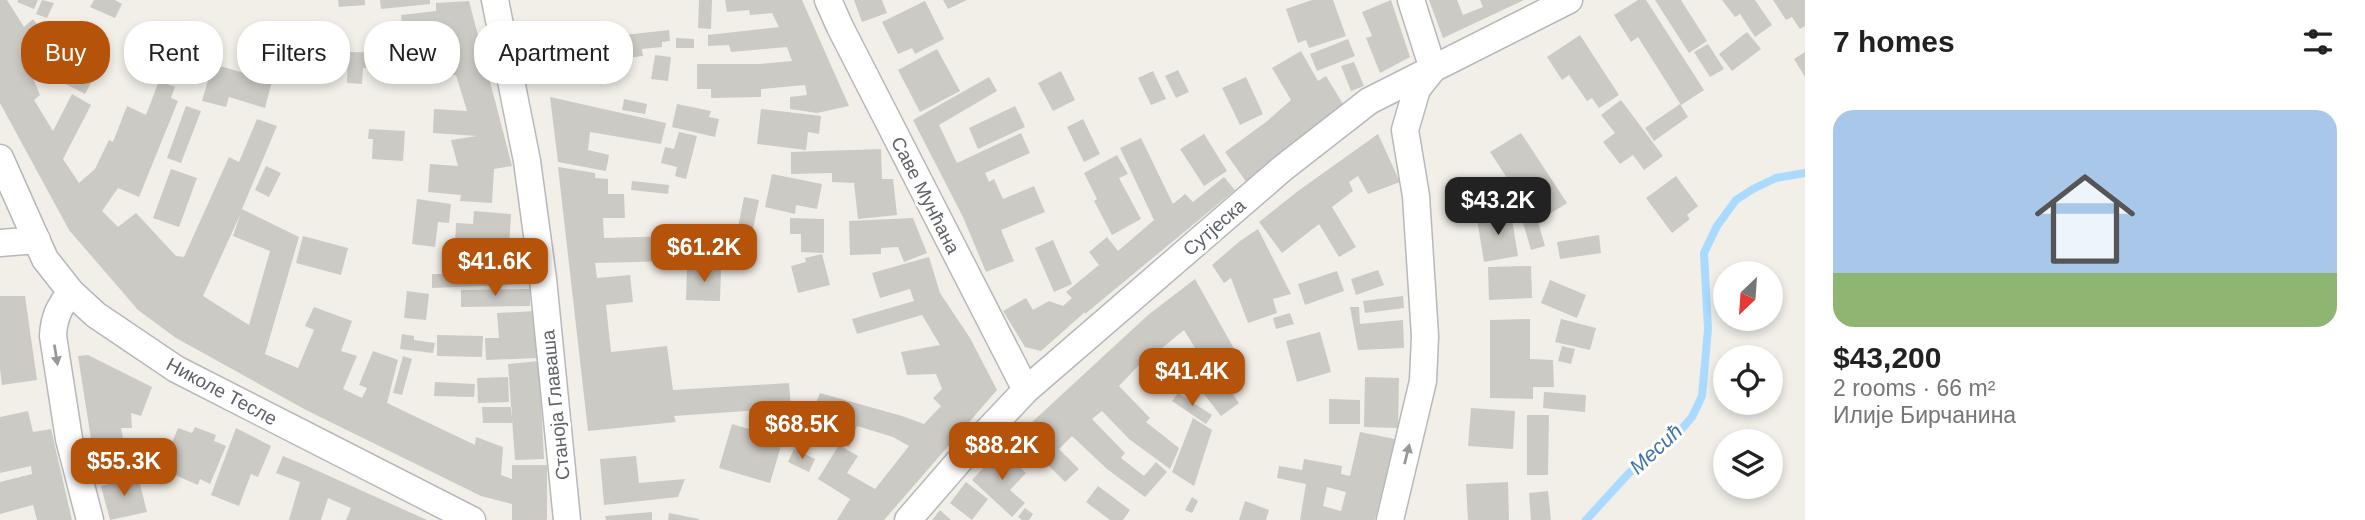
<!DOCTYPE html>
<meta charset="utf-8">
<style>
:root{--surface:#fff;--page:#f2f2f2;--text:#222;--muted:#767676;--line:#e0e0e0;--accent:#b45309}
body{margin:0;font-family:Arial,sans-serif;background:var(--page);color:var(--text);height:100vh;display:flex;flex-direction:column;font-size:26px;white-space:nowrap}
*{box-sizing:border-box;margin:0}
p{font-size:23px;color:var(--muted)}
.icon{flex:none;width:38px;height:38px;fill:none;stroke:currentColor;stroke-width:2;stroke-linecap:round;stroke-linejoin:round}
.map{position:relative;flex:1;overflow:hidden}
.sheet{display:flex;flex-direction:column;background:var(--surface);width:560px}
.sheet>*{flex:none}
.top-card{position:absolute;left:21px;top:21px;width:665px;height:63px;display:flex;gap:14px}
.needle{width:46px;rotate:205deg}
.tools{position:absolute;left:1713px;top:261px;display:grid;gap:14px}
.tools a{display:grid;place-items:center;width:70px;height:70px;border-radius:50%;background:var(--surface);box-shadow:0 4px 10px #0003;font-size:35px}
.price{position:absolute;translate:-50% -60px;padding:0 16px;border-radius:14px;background:var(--accent);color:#fff;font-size:23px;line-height:46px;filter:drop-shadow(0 2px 4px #0008)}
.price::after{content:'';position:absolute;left:50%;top:42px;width:21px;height:16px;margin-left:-10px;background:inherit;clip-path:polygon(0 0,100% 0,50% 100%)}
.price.on{background:#222;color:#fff}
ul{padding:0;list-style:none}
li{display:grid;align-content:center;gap:14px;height:371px;padding:0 28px}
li+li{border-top:2px solid var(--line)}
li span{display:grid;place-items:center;height:217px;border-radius:21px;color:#555}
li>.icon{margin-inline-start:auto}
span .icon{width:126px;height:126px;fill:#fffc;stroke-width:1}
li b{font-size:30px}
h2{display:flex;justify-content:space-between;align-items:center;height:84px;padding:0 28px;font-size:30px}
.tag{padding:0 24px;border-radius:28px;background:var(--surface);box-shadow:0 4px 10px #0003;font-size:24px;line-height:63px}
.tag.on{background:var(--accent);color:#fff}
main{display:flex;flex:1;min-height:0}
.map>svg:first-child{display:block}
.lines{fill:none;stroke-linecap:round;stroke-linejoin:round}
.stream{stroke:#aadaff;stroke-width:8}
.building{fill:#cccac5;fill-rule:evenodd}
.minor-casing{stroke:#b5b8bc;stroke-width:29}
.minor{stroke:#fff;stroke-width:26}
.oneway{fill:#979a9d}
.labels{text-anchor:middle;stroke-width:6;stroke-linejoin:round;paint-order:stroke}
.street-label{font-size:19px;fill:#5f6368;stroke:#fff}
.water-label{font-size:21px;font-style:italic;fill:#4174aa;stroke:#fff}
</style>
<main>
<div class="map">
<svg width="1805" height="520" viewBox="0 0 1805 520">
<rect width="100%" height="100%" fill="#f1efe8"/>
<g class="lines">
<!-- stream -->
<path class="stream" d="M1586,520L1629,473L1680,431L1692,417L1702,396L1708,329L1704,253L1717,226L1736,200L1753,189L1776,178L1805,173"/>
</g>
<!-- building -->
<path class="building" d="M0,0H7L24,27L33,19L47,37L30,54L38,69L31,73L40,95L34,100L53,131L72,94L91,105L63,159L79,183L95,169L109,140L113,142L127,106L146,115L159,81L175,87L171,98L178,101L139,197L118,188L102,211L118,227L136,213L176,256L184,257L229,157L239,162L257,119L277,126L242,209L299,237L265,354L298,368L314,330L305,326L314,307L352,321L341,351L357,356L343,389L362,398L367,388L359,385L373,351L398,360L387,403L475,445L476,437L503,447L501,475L512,479V465H547V520H512V504L481,496L306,410L176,338L138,310L69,230L0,103ZM240,215L233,236L270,251L249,325L203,296Z
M18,0H38L34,9L17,2Z
M42,0L54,3L47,18L36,14Z
M94,0H115L122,4L115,18L90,7Z
M338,0H365V5L339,7Z
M380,0H430V4L381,9Z
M699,0H712L711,29L698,28Z
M725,0H802L849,106L817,113L790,109V97L807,95L805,85L761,89V97L711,98V89H697V64H760L792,61L787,47L731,52L729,45L708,46V35L779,27L772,13L750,15L749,10L727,12Z
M854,0H882L887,13L862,22Z
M943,0H967L948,9Z
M1312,0H1333L1346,36L1309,48L1306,40L1298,43L1286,9Z
M1391,0L1410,57L1380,73L1366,38L1372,36L1362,12Z
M1429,0H1457L1463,15L1483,7L1480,0H1524L1443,38Z
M1638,0H1646L1704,90L1681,105L1638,37L1631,42L1614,15Z
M1655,0H1681L1707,41L1689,53Z
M1722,0H1755L1772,25L1755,37L1740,14L1735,17Z
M1773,0H1805V26L1800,29L1792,17L1786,20Z
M469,1L512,166L494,169L492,203L460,201L461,195L428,192L430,164L458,166L451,140L477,136L433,133L434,109L467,111L456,75L424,77V74L405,76L403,51L451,47L447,31L403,32L401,15L436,11V3Z
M925,1L944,39L915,54L912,48L898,54L882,22Z
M669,30L670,41L662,42V47L642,49L643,56L583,63L584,72L549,76L545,44Z
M1747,32L1761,49L1732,71L1719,54Z
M79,35L108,50L85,94L56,79Z
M1580,35L1619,95L1599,108L1592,98L1587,101L1569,75L1562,80L1547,57Z
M676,38L694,39V48H676Z
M1348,39L1355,56L1317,71L1310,54Z
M1708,44L1724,69L1710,77L1694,52Z
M937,49L960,91L920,112L898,70Z
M1301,51L1318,81L1326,76L1343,104L1247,183L1225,152L1266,122L1291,100L1272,68Z
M348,52L401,53V69L363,68L362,84L347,83Z
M1805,52V77L1794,59Z
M655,55L671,57L668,81L651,79Z
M1354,62L1364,86L1351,91L1341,66Z
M213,64L272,81L265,108L229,97L226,107L202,101Z
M1178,70L1189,92L1176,98L1165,76Z
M1061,71L1075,100L1053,111L1038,83Z
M1153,71L1166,99L1151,105L1138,78Z
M989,77L997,91L939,125L957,163L1021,133L1030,153L985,173L989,182L994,179L1003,199L1034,186L1045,212L1001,230L1014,261L986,272L963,217L913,120Z
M1246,77L1263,114L1240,125L1222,88Z
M550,97L666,123L661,144L590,132L588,150L609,155L606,171L558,162Z
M624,99L647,104L645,114L622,110Z
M1621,100L1663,156L1644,170L1633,155L1620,164L1603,142L1615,133L1601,115Z
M677,104L711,111L709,117L719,119L715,137L672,127Z
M1680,104L1688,117L1654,141L1645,128Z
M186,106L201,111L181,163L167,158Z
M1015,106L1025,127L978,149L969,128Z
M761,109L821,116L819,134L808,132L806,150L757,144Z
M1083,119L1100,154L1084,162L1067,127Z
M369,129L405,131L403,161L372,159L373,139H368Z
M679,132L697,136L686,179L675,176L677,167L661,163L665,147L674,149Z
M1521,133L1567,203L1548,215L1527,182L1515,190L1490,152Z
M1204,134L1227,171L1204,186L1180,149Z
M1378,134L1400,182L1368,194L1358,176L1349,182L1353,191L1332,207L1356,247L1339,257L1319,224L1282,253L1259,222L1298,191Z
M1141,138L1173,204L1185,194L1193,202L1224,177L1235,190L1085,314V312L1041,351L1025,347L1003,311L1026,298L1033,310L1049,301L1063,306L1072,298L1066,292L1099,265L1089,252L1107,237L1118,251L1154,220L1120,148Z
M881,149L882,179H893L897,215L858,219L854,183L832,182V173L791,174V152Z
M1117,155L1128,174L1119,178L1141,219L1112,235L1094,201L1097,199L1084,173Z
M266,166L281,173L269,197L255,190Z
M558,167L595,173V178L608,179V194H624L625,218H603L604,238L675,236V229L715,228V260L595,263L597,278L630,275L633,302L606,305L611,352L667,346L673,390L789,383L791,408L674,416L676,422L588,431Z
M171,169L197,178L179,227L153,218Z
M772,174L822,184L817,209L796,205L795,214L765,207Z
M1676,176L1698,206L1687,215L1690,219L1672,233L1646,198Z
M632,181L669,185L668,194L631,190Z
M1497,190L1500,209L1459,215L1457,196Z
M744,197L759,200L753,229L738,227Z
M417,199L451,204L449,223L438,222L435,247L412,244Z
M1532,201L1545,246L1531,250L1518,205Z
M474,211L511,214L509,248L455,244L456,223L473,224Z
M1511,213L1518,256L1484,262L1477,219Z
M790,218L824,219V253L801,252V234H790Z
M913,218L927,253L904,262L898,247L881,248V254L850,255L849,221Z
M1258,229L1291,294L1273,299L1277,313L1248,323L1231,278L1224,283L1212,265L1240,241Z
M1599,235L1601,253L1560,259L1557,242Z
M303,236L348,248L341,275L296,263Z
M1053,240L1072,284L1054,292L1035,248Z
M822,254L830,285L798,293L791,266L806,262L805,258Z
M929,257L940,293L970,338L997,390L884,520H837L850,499L818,479L839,445L858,456L847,473L875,489L909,446L893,437L857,426L849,447L821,436L822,432L807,425L820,393L902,416L924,424L941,406L933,398L942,389L936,374L907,375L901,352L940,345L922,315L857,334L852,319L914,301L910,289L880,298L872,273Z
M527,262L528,284L432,288V274H445V265Z
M1531,266L1532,298L1489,300L1488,267Z
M687,267L721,268L720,301L686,300Z
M1378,270L1384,285L1356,295L1351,279Z
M1337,271L1344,291L1305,305L1298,284Z
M1195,279L1237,354L1216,366L1209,355L1202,359L1184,330L1156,353L1180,381L1167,392L1139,365L1119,386L1150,418L1146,422L1179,448L1170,469L1129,439L1102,411L1092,419L1125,453L1121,458L1144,476L1156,462L1167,472L1145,497L1107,469L1072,436L1059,449L1079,469L1065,482L1018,435L1148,315Z
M1550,280L1586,295L1577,318L1541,303Z
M530,289V306L461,307V290Z
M407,291L429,294L426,320L404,318Z
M0,296H25L37,380L2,385L0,369Z
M1403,296L1404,308L1365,313L1363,301Z
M1350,307H1359L1360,324L1403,320L1404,348L1358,350Z
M535,311L537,358L486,360L485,338H499L497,313Z
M1290,313L1294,324L1276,329L1273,318Z
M1530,319V359L1553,360L1554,387H1533V399L1490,398V320Z
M1561,319L1596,328L1590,350L1555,342Z
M1320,332L1331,372L1297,382L1286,341Z
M402,334L414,336V340L435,343L433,353L400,349Z
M437,335L483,336L482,357L437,356Z
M1562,346L1575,349L1571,364L1558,361Z
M88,355L152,387L141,416L131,413L132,428H121L128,464L96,471L78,356Z
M403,356L412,359L402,395L393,393Z
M539,361L544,459L515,460L508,364Z
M508,377L509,402L478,403L477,378Z
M1365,377L1399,378L1398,428L1364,427Z
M1223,381L1239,403L1221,416L1204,394Z
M435,382L475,384L474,397L434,396Z
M1544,392L1586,395L1585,412L1543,408Z
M1178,393L1212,415L1206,424L1172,401Z
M1329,399L1360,400V424H1329Z
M482,407H512V423H483Z
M1471,408L1515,411L1513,449L1468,446Z
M28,411L33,432L51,429L72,520H37L33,505L0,514V482L32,474L31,466L0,473V417Z
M1527,415H1549L1548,475H1527Z
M1193,418L1212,430L1194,486L1172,472Z
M732,424L783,439L770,483L719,468Z
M195,427L216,435L214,441L226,446L210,484L200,479L198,485L175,475L177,470L163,465L178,428L192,433Z
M236,428L271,446L258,477L251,474L239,506L211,495Z
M1360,432L1395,439L1375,520H1300L1306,484L1277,478L1279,466L1302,470L1304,459L1342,466L1341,474L1350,476ZM1327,487L1346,492L1341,511L1323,506Z
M794,449L815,459L809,472L788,462Z
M1001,449L1026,473L1010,490L1025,503L1012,517L972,480Z
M283,456L307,466L427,520H346L351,508L328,498L321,520H289L300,482L276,473Z
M636,456L639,483L685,479L678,497L604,505L600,459Z
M138,476L147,512L110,520L101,486Z
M966,482L988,499L972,520L950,503Z
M1508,482L1509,520H1468L1466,484Z
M1098,486L1130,510L1123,520H1110L1086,502Z
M1548,491L1551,520H1531L1529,493Z
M1192,497L1198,501L1192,513L1185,510Z
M1245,501L1269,510L1266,520H1239Z
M1025,508L1033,514L1029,520H1022L1018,517Z
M940,510L951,520H932Z
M652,512V520H606L605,516Z
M669,513L699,519V520H668Z"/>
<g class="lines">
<!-- minor casing -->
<g class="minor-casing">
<path id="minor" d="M495,0L527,161L543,279L567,520
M828,0L840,27L1026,390
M0,158L45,259L71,292L96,315L176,369L472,520
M0,243L37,240
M71,292C59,307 54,317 53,336L69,439L90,520
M908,520L960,460L1026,390L1283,168L1369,101L1569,0
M1390,520L1423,381L1425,336L1416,196L1405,130L1417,89L1433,69L1411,0"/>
</g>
<!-- minor -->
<use href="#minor" class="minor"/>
</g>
<!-- one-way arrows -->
<defs><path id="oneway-solid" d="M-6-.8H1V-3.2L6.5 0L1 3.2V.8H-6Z" transform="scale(1.75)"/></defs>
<g class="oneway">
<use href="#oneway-solid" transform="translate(56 355) rotate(81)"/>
<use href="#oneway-solid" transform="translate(1407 454) rotate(-76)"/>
</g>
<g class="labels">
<!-- street labels -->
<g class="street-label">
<text transform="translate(926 195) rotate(63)" y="7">Саве Мунћана</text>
<text transform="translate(1214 227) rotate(-41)" y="7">Сутјеска</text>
<text transform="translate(222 391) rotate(28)" y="7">Николе Тесле</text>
<text transform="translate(555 405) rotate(-96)" y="7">Станоја Главаша</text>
</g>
<!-- water labels -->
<g class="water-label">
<text transform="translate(1656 449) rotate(-43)" y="7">Месић</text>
</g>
</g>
</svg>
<div class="tools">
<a><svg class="needle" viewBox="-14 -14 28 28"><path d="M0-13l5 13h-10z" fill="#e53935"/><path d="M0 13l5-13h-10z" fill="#767676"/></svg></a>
<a><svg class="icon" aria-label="locate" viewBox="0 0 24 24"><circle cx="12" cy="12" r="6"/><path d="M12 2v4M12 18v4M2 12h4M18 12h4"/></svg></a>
<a><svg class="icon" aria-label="layers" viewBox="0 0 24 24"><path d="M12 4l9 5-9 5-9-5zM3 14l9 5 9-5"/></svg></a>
</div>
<b class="price on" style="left:1498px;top:237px">$43.2K</b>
<b class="price" style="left:704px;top:284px">$61.2K</b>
<b class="price" style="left:495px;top:298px">$41.6K</b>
<b class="price" style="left:1192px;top:408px">$41.4K</b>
<b class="price" style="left:802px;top:461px">$68.5K</b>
<b class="price" style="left:1002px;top:482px">$88.2K</b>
<b class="price" style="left:124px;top:498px">$55.3K</b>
<div class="top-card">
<a class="tag on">Buy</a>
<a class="tag">Rent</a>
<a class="tag">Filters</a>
<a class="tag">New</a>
<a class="tag">Apartment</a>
</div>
</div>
<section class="sheet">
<h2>7 homes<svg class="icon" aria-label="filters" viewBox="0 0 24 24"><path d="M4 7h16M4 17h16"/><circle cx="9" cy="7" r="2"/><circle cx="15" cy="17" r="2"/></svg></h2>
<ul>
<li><span style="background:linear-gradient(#a9c7e8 75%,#8fb573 0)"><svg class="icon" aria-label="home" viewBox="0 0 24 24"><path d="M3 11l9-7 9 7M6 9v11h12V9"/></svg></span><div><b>$43,200</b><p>2 rooms · 66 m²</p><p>Илије Бирчанина</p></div></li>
</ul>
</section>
</main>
